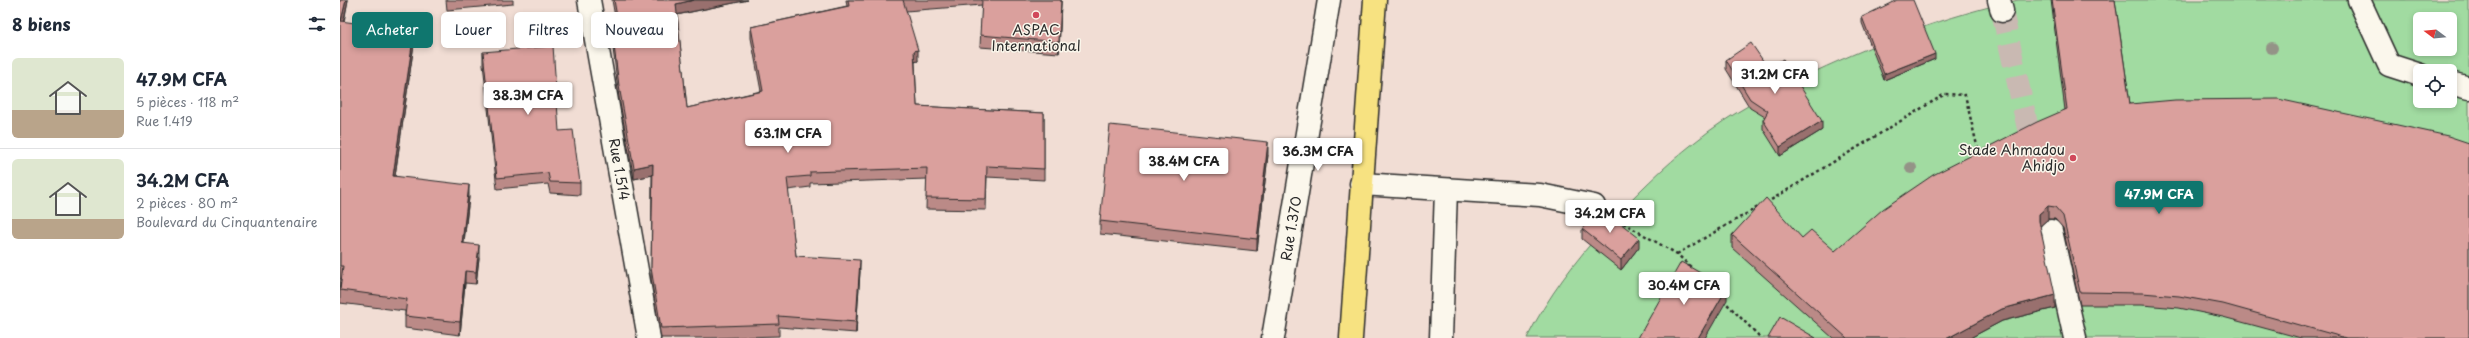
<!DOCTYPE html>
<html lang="fr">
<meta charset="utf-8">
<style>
:root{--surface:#fff;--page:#f6f6f7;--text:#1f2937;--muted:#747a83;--line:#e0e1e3;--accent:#0f766e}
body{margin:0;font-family:"Playpen Sans",sans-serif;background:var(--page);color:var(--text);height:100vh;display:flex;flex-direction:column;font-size:15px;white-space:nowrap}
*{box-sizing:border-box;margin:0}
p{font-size:13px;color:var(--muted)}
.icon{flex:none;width:22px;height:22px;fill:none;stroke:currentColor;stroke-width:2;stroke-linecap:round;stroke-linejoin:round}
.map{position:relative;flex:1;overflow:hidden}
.drawer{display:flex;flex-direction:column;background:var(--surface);width:340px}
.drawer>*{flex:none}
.hud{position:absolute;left:12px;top:12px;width:380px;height:36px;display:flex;gap:8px}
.needle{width:26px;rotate:286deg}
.buttons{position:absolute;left:2073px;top:12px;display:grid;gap:8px}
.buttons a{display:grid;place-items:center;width:44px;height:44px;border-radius:6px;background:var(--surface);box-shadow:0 2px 6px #0003;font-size:20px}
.price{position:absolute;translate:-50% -34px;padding:0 9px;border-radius:4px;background:#fff;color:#222;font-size:13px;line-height:26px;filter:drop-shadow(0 1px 2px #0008)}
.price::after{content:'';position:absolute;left:50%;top:24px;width:12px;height:9px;margin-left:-6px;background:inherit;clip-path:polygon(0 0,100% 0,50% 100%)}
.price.on{background:var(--accent);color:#fff}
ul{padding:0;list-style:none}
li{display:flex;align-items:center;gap:12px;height:100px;padding:0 12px}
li+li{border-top:1px solid var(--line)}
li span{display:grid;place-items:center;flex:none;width:112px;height:80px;border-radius:6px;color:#555}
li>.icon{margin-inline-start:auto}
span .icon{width:48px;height:48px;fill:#fffc;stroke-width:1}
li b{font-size:17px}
h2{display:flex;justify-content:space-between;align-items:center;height:48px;padding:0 12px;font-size:17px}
.tag{padding:0 14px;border-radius:6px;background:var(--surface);box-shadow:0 2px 6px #0003;font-size:14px;line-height:36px}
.tag.on{background:var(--accent);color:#fff}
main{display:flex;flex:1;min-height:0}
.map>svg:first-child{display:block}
.green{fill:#a1dba1;stroke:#668366;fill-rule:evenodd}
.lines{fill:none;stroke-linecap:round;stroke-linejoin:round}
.minor-tunnel{stroke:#c9b9b2;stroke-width:22;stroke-dasharray:22 11;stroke-linecap:butt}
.minor-casing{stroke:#2b2b2b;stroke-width:25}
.major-casing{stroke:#2b2b2b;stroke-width:25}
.path{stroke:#2b2b2b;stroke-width:2.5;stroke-dasharray:3 3;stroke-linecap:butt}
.minor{stroke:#fbf7ec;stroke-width:22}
.major{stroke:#f7e281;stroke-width:22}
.tree{fill:#949387}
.wall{fill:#bb8a87;stroke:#2b2b2b}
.shaded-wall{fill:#99706e;stroke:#2b2b2b}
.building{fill:#daa09d;stroke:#2b2b2b}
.poi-dot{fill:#d1495b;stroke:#fbf7ec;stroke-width:1.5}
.labels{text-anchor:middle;stroke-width:3;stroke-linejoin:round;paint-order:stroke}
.poi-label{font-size:14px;fill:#2b2b2b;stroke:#fbf7ec}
.street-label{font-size:14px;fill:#2b2b2b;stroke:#fbf7ec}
</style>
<main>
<section class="drawer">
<h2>8 biens<svg class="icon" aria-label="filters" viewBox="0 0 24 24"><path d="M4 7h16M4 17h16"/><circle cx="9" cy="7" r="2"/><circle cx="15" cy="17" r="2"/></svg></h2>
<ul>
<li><span style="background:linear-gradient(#dfe7d0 65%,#b9a48a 0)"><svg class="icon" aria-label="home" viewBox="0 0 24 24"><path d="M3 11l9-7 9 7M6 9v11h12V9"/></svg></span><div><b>47.9M CFA</b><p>5 pièces · 118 m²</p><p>Rue 1.419</p></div></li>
<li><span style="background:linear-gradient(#dfe7d0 75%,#b9a48a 0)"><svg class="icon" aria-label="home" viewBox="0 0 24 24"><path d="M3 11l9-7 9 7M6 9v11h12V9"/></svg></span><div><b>34.2M CFA</b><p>2 pièces · 80 m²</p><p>Boulevard du Cinquantenaire</p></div></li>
</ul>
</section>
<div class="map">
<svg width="2129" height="338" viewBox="0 0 2129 338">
<rect width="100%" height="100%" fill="#f1ddd4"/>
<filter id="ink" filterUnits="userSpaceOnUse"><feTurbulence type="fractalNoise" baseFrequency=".025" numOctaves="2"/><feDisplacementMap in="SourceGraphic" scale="8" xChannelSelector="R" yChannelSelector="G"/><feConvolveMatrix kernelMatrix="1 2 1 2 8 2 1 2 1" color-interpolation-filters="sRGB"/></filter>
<g filter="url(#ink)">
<!-- green -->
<path class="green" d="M1678,0H2129V338H1187C1208,296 1236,260 1267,225C1294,196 1323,167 1355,142C1392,112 1432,92 1474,72C1541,41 1606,16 1678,0ZM2080,19H2110V49H2080ZM2080,71H2110V101H2080Z"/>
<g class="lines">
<!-- minor-tunnel -->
<path class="minor-tunnel" d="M1662,11L1694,156"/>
<!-- minor casing -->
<g class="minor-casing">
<g id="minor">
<path id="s1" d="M249,0L309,338"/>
<path d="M1659,0L1662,11"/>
<path d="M2019,0L2049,65L2080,75"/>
<path d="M2110,83L2129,88"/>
<path d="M1021,184L1200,195L1254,206"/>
<path d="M1711,231L1735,338"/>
<path id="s2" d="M933,338L989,0"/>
<path d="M1101,338L1106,190"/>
</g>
</g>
<!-- major casing -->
<g class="major-casing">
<path id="major" d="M1011,338L1035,0"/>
</g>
<!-- path -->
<path class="path" d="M1426,203L1605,94L1625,95L1639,154
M1278,220L1337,254L1353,269
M1337,254L1418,207
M1383,300L1421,338"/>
<!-- minor -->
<use href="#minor" class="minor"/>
<!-- major -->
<use href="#major" class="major"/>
</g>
<!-- trees -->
<g class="tree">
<circle cx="1932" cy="48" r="6"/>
<circle cx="1571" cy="168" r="6"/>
</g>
<!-- wall -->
<path class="wall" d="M0,0H8L4,22L74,44L55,176L129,197L124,243L139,258L136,284L125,283L120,335L65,328V311L0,303V287L1,279H0Z
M106,0H173V4L107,10Z
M272,0H408L337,15L347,108L421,91L411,38V27L507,6L506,0H721L719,53L640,47L642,5L566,11L578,61L575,62L577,106L704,113V180L647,177L646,210L586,209L587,179L470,183V187L448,190L456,256L520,271L516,333L439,327V336L369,338H321L311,279L312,175L294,179L279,98L272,40V29L277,28Z
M1711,0H1775L1790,104L2129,338H1961L1883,317L1839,308L1802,305H1740L1723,228L1715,219H1708L1700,226L1715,308L1662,321L1630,338H1493L1392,248V235L1462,238L1495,251L1725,110Z
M1522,17L1595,59L1544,80L1522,23Z
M143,52L219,131L240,183V195L210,193L208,184L157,189L143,64Z
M1386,60L1428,68L1482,130L1440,156L1423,129V120L1425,117L1410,108L1386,69Z
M928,155L917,251L760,234V221Z
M1242,229L1299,247L1281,270L1242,239Z"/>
<!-- shaded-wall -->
<path class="shaded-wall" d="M6,0H8L1,34V21Z
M354,0H408L336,15V4Z
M721,0L719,53V42Z
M74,32V44L53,189V176Z
M578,50V61L574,62V51Z
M1595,54V59L1544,80V74Z
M1482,121V130L1440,156V147Z
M928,142V155L917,251V239Z
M313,164V175L294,179V168Z
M129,185V197L122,256V243Z
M1708,206V219L1699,227V234V214Z
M1299,238V247L1281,270V260Z
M139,245V258L136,284V272Z
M520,260V271L516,333V322Z
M125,271V283L120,335V322Z
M1387,288V300L1365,338H1358Z
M1715,295V308L1662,321L1630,338H1608L1662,309Z"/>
<!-- building -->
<path class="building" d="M0,0H6L1,21L74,32L53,176L129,185L122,243L139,245L136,272L125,271L120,322L65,316L67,299L0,290L3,266H0Z
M274,0H354L336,4L347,108L423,91L411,27L509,6L508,0H563L578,50L574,51L577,106L704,113V169L647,166L646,199L586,198L587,168L470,172V176L447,178L456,256L520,260L516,322L438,316L439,324L321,328L311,268L313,164L294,168L279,86L272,29L279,28Z
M642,0H721L719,42L640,35Z
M1557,0H1573L1595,54L1544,74L1522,17Z
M1712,0H1775L1790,104L1835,100L1938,99L2108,136L2129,143V338H2006L1883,304L1839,296L1802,293L1740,292L1723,216L1715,207L1708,206L1699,214V221L1715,295L1662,309L1608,338H1507L1392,235L1426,198L1462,238L1471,230L1495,251L1543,209L1593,175L1697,122L1727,109Z
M1411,43L1428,68L1443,59L1482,121L1440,147L1423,120L1428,111L1410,99L1386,60Z
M213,46L219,131L233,130L240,183L210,182L208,173L157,178L143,52Z
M770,125L928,142L917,239L760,221Z
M1260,207L1299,238L1281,260L1242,229Z
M1341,262L1387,288L1358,338H1298Z
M1440,317L1476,338H1428Z"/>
</g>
<!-- markers -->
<g class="poi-dot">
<circle cx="696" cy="15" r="4"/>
<circle cx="1733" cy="158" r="4"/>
</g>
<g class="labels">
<!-- poi labels -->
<g class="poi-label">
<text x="696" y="35">ASPAC<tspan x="696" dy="16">International</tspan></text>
<text x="1725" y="155" text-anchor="end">Stade Ahmadou<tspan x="1725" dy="16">Ahidjo</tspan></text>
</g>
<!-- street labels -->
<g class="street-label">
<text dy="5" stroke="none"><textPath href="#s1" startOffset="172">Rue 1.514</textPath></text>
<text dy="5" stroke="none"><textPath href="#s2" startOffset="111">Rue 1.370</textPath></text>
</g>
</g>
</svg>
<div class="buttons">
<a><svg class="needle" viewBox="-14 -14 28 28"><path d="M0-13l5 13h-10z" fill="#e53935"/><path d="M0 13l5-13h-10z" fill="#747a83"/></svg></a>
<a><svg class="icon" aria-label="locate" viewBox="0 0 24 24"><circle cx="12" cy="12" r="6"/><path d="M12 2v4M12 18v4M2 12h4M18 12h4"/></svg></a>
</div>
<b class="price" style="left:1435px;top:95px">31.2M CFA</b>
<b class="price" style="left:188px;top:116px">38.3M CFA</b>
<b class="price" style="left:448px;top:154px">63.1M CFA</b>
<b class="price" style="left:978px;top:172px">36.3M CFA</b>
<b class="price" style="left:844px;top:182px">38.4M CFA</b>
<b class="price on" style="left:1819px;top:215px">47.9M CFA</b>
<b class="price" style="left:1270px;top:234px">34.2M CFA</b>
<b class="price" style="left:1344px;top:306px">30.4M CFA</b>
<div class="hud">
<a class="tag on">Acheter</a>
<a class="tag">Louer</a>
<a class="tag">Filtres</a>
<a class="tag">Nouveau</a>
</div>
</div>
</main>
